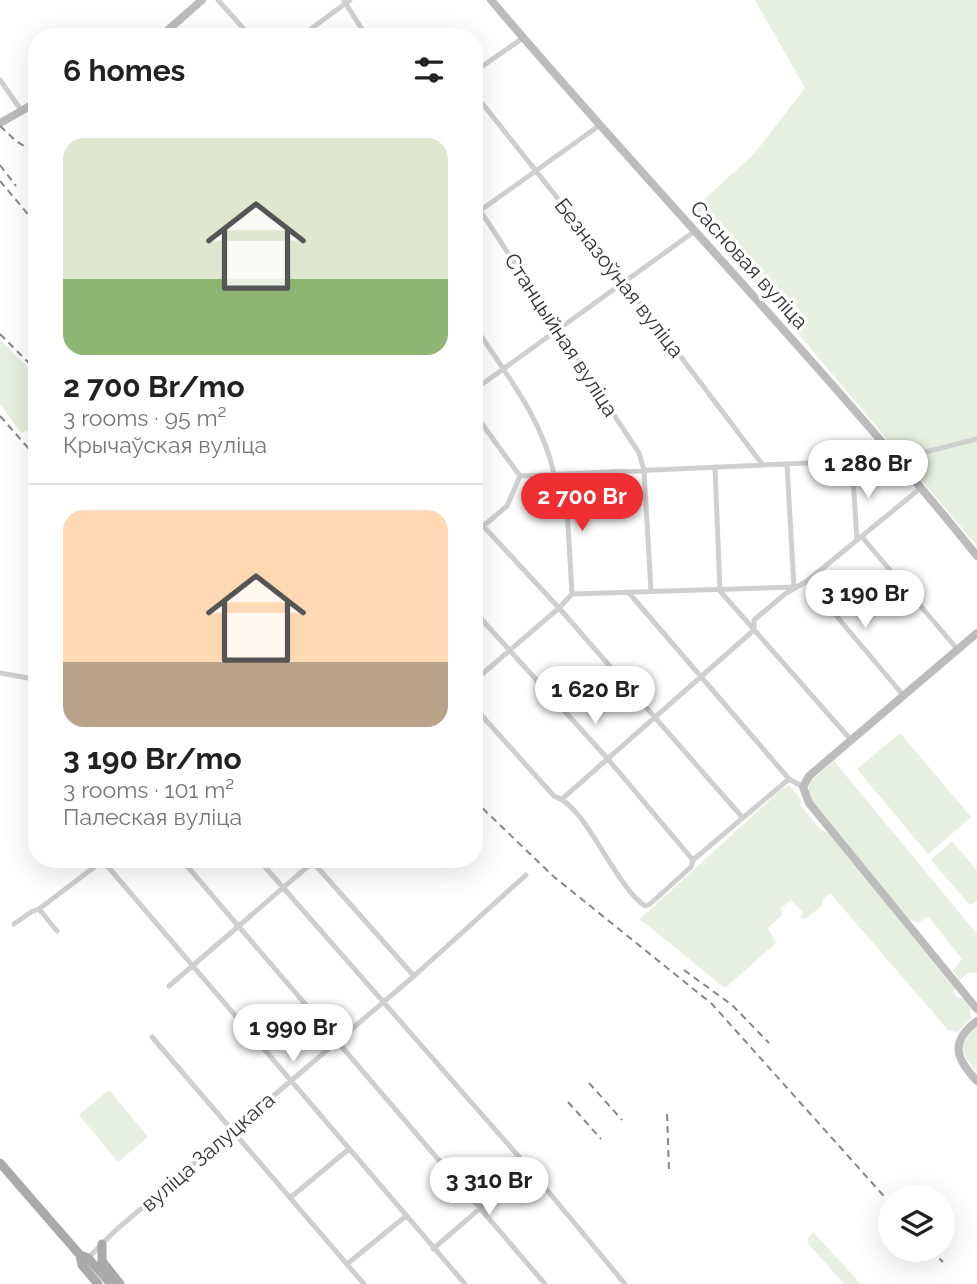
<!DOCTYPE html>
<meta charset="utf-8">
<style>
:root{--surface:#fff;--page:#f6f6f6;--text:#222;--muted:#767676;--line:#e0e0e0;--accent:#ef2e31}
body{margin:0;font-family:Raleway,sans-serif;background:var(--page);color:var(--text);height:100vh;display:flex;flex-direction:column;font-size:26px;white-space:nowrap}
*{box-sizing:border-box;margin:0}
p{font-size:23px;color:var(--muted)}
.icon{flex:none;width:38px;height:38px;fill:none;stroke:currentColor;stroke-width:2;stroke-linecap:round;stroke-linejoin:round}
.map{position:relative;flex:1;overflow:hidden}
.side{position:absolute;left:28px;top:28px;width:455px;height:840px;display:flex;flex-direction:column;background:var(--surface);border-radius:28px;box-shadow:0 7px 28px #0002}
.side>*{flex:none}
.fabs{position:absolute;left:878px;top:1185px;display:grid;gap:14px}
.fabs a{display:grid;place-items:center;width:77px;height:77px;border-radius:50%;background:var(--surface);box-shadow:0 7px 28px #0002;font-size:35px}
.price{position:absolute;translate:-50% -60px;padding:0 16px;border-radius:24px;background:#fff;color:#222;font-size:23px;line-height:46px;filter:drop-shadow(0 2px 4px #0008)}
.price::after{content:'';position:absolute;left:50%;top:42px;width:21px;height:16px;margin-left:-10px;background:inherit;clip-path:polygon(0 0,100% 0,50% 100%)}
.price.selected{background:var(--accent);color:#fff}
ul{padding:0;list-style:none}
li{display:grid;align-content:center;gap:14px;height:371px;padding:0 35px}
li+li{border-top:2px solid var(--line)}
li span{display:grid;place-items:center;height:217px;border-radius:21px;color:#555}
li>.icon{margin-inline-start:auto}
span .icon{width:126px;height:126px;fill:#fffc;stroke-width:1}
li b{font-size:30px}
h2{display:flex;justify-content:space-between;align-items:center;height:84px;padding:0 35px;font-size:30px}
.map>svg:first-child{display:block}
.green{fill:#e7efe0}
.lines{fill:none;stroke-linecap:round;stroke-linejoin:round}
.street{stroke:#cfcfcf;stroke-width:5}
.secondary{stroke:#bcbcbc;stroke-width:8}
.primary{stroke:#aaa;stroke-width:9}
.rail{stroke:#878787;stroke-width:2;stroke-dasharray:7 5;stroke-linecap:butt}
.labels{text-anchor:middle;stroke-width:7;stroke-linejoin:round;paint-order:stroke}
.street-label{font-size:21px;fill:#323232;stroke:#fff}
</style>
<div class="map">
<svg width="977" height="1284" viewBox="0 0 977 1284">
<rect width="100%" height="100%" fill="#fff"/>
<!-- green -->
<path class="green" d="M755,0H977V546L742,267L691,211L754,154L805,88Z
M0,340L37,376V427L21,433L0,404Z
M900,733L971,817L928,854L857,769Z
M834,761L977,934V973L970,972L959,980L953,971L962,959L928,916L918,923L910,920L812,801L808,791L810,781Z
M789,785L802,801L800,805L820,829L830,834L955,989L953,992L958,998H962L970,1007L971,1018L958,1032L949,1031L830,893L823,899V905L805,919L801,918L803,912L791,900L780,909L783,914L768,928L776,943L725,988L640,919L782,789Z
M952,841L977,871V900L970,905L931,860Z
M977,1026V1072C961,1054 956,1044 977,1026Z
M109,1090L148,1137L118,1162L79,1115Z
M813,1232L859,1282L861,1284H844L808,1243V1239Z"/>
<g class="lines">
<!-- street -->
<path class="street" d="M218,0L251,37
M344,1L367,37
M300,37L350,0
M474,72L523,38
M0,80L21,110
M474,93L625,283L762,464
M474,201L639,453L644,470L651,591
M474,215L600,125
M474,325C505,373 542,418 554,474
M474,390L695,231
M474,413L520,476
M852,462L857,540
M715,468L720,591L851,740
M565,474L572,594
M520,476L898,459L977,439
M474,516L559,608L742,817
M474,534L507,506L520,476
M862,537L958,650
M807,581L903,695
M629,593L789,779L803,787
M474,611L607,758L693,860
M0,673L28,678L37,686
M474,681L559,608L572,594L794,587L787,465
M474,707L554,796C586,805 614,885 645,906L650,904L691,867L693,860L789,779
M562,799L754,630V620L785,594L807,581L922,487
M181,859L545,1284
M258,859L528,1167L625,1284
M310,859L414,976
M103,861L465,1284
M39,909L57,931
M14,924L31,912L39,909L105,859
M169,986L313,862
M152,1037L364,1284
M291,1197L349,1149
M433,1249L528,1167
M86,1260L116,1230L414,976L526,875
M347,1264L406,1216"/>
<!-- secondary -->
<path class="secondary" d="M491,0C650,188 823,364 977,556
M160,37L202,0
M0,123L37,102
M977,633L809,776L803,787L809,803L977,1009
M977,1021C949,1042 956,1059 977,1081"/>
<!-- primary -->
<path class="primary" d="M0,1163L80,1255L82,1265L98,1284
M102,1244V1261L120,1284
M80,1255L88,1258L111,1284"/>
<!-- rail -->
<path class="rail" d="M0,126L16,141L37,154
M0,165L16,186
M0,181L37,225
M0,334L37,371
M0,416L37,458
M474,800L553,876L712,1004L891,1204
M684,970L732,1005L769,1043
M589,1083L622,1120
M568,1102L601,1139
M667,1114L669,1170
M931,1250L943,1262"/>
</g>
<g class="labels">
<!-- street labels -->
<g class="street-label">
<text transform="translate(749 265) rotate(48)" y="7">Сасновая вуліца</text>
<text transform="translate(619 278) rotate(52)" y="7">Безназоўная вуліца</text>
<text transform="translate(561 335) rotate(57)" y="7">Станцыйная вуліца</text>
<text transform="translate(208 1152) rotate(-41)" y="7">вуліца Залуцкага</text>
</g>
</g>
</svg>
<div class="fabs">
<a><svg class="icon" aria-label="layers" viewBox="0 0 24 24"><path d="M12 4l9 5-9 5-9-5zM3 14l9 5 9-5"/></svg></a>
</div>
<b class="price" style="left:868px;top:500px">1 280 Br</b>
<b class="price selected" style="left:582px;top:533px">2 700 Br</b>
<b class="price" style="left:865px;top:630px">3 190 Br</b>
<b class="price" style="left:595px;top:726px">1 620 Br</b>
<b class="price" style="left:293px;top:1064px">1 990 Br</b>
<b class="price" style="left:489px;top:1217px">3 310 Br</b>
<section class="side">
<h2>6 homes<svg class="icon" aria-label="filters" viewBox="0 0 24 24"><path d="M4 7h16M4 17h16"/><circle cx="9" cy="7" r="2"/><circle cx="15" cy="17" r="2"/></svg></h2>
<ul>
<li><span style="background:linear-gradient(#dfe7d0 65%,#8fb573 0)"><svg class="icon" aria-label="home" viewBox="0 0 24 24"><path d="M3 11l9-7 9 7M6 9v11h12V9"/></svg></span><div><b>2 700 Br/mo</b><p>3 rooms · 95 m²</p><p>Крычаўская вуліца</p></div></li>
<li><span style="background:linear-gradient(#ffd9b3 70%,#b9a48a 0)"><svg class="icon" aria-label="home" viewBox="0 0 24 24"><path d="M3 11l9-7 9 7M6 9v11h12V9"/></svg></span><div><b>3 190 Br/mo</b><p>3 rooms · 101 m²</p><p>Палеская вуліца</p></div></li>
</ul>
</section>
</div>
